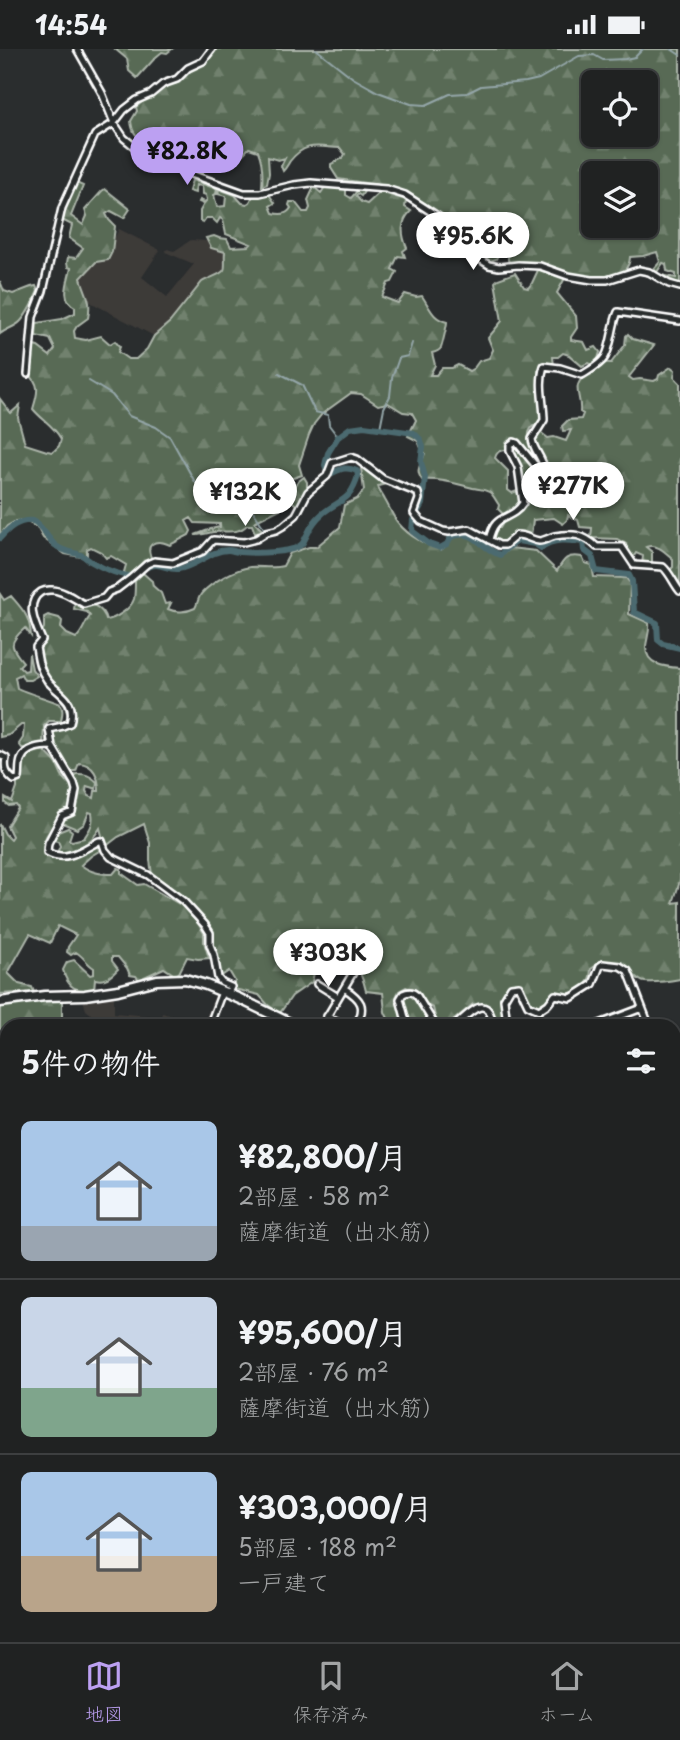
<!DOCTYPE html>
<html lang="ja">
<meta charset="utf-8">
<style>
:root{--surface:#202222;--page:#2d2f2f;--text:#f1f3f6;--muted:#a2a4a5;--line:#3d3f40;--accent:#bca0f2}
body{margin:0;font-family:"Playpen Sans","Klee One",sans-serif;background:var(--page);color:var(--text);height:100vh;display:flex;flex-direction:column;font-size:26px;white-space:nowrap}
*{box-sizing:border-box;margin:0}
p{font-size:23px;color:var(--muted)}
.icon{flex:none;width:38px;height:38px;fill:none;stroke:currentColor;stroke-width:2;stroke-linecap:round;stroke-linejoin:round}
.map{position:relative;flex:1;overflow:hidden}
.side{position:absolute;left:0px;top:970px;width:681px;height:625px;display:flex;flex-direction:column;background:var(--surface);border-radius:21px 21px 0 0;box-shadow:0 2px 5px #0004,0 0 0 2px var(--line)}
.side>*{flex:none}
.controls{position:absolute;left:581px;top:21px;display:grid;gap:14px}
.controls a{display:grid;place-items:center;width:77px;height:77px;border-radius:10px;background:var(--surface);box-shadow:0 2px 5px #0004,0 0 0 2px var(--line);font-size:35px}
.price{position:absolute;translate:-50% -60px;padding:0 16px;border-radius:24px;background:#fff;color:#222;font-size:23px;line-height:46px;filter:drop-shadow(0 2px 4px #0008)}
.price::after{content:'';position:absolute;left:50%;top:42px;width:21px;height:16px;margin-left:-10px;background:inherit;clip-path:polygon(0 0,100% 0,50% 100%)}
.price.selected{background:var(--accent);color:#111}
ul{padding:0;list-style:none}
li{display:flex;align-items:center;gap:21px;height:175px;padding:0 21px}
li+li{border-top:2px solid var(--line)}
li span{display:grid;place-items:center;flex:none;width:196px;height:140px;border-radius:10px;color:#555}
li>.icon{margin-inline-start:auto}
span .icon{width:84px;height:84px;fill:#fffc;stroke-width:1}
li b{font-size:30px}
h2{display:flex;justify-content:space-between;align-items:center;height:84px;padding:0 21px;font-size:30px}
.status{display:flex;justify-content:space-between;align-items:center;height:49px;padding:0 35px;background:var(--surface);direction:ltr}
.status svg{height:19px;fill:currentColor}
.menu{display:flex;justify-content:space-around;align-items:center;height:98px;border-top:2px solid var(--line);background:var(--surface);font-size:19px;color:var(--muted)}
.menu a{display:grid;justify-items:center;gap:4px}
.menu .selected{color:var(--accent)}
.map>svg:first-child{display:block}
.built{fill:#3d3a38}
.forest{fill:url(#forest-firs);stroke:#acb5aa;stroke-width:2;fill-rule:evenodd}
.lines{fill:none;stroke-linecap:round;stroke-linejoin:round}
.stream{stroke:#94a6a9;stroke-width:2}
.river{stroke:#4c6a6f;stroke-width:6}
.minor-casing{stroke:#fff;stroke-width:10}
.major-casing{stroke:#fff;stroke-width:13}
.highway-casing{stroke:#fff;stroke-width:15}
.minor{stroke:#2a2d2e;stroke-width:5}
.major{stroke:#2a2d2e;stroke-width:8}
.highway{stroke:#2a2d2e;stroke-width:10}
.rail-casing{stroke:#fff;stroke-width:4.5}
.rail{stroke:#2a2d2e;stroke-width:2;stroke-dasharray:5;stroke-linecap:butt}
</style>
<div class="status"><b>14:54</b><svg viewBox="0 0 49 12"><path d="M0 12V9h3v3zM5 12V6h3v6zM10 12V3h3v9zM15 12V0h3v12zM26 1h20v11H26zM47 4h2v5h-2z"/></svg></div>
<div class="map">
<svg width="680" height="1593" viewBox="0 0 680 1593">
<defs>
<pattern id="forest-firs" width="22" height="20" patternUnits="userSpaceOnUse" patternTransform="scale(1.75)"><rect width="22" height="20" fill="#586b55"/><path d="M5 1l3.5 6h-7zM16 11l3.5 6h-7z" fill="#71816e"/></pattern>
</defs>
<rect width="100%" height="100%" fill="#2a2d2e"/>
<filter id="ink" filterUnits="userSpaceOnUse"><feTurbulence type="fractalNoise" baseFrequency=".0143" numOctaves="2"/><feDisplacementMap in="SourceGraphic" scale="14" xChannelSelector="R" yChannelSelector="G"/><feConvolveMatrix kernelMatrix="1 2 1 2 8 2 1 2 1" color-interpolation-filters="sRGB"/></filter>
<g filter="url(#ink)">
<!-- built -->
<path class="built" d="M119,180L160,201L142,228L167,248L194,215L165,203L167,200L174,202L191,191L206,192L225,203L224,213L226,216L225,220L223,223L206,230L202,233L170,273L154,287L90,253L86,245L81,229L96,213H101L112,203V194Z
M104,946L114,947V964L161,968L162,964L188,971L200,972L205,971L215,946L224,949L213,971L215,976H94L92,973L91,965L86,961L83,951Z
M495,1587H580L593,1593H495Z"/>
<!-- forest -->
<path class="forest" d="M115,0H172L167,4L162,3L156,8L137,29L129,22L127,10Z
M213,0H680V235L661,226L676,229V225L667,222L666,215L663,214L657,223L653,221L660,213L657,203L643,207L630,208C629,235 587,229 569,225C560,223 552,218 543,215C532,213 521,212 510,214L508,211V206L499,204L496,210L488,213L480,208L482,198L475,204L467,198L448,172L409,145L385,137L338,130L331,119V115L343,109L345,105L340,99C318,98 306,92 290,112C288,115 286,119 283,122L281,117L285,109L278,111L268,108L269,124L267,135L262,137C263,126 262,112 258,102L249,99C248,100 241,107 240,108C232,112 216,111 208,111L186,92H181L176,96L174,102L178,110L174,117C158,111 150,111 145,93C135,87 132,82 131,72L137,62L136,58L161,38L177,34ZM593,33H646V86H593ZM593,124H646V177H593Z
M192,131L217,140L216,145L214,146L217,158L225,157L226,147L218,145L219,140L235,146L242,154L247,155L250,153L253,147L268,144L275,154L270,157L273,164C280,166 287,166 291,159L289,156L290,153H295L303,163H308L310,159L308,151L314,138L321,144L325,138L346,140V146L351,149L358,141H365L361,147L358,145L356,147L361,153L367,155L380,143L406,151L405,158L411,162C400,173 401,185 407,199L403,202L405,208L398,207L392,220L397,223L392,233L388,234L382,248L398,254L405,245L416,248L422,247C431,260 432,269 447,273C447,276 442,297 441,299C439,302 436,303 432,304L435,316L430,326H436L442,319H452L458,316L469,322L474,319L479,312L489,309L493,301L488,289L502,272L495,233L498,230L515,224L524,238L528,239L532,234L539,219L565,229L557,244L576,267L577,279L571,288V291L584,293L588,301L596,298L600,303L598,310L592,316L588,314L582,317L569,306L563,304L558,308H553L554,317L543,316L538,321L539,355L544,372C513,380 538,407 543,423L516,396H511L506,401C499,401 497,403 495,409L508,422V441L512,444L517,442L521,455L520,457L505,467L498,460L499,456C495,451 494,446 489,443C484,440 478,440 473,439C453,434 443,430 422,431C414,419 422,416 425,404L421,399L418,392L408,387L416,371L412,364L403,363L388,354L378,356L361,345L351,344L322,365L314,375L309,386L299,416L302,426L287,431V436L280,438L281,445L287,446L293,443L296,434L304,428L307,433V439L298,457L291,452L281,457L280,460L254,473L262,481L255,484L252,476H247C237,486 226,481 213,483C207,484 202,486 195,486L211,480L220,478V475L195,474L191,469L186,472L191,482L189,486L170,496C155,489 143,495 153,512L129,528L124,523L126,516L111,507L106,509L101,503L91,498L87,500V509L65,505L43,489L37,478L23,471L16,472L7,477L0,486V350L11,364L20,356L18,369L25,395L47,402L53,403L59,397L61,390C54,377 42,371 33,360C38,343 41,336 27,323L30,296L38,298L50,307L55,300L50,290L36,287L37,274L62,270L75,264V258C60,250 68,233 71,219L68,218L67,214L68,208L76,209L83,199L69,189L72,176L58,169L72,132L83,137L71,167L83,176L87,167L85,161L102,142L105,140L130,160L124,169L111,162L106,165L109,171L115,177L112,203L108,211L96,213L81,229C86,247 92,250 88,269L77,277L74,282L75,289L86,291L101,287L110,295L115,292L120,298L118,303L128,310H136L147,300L154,287L170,273L202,233C208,229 221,226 224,221C226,218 224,209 225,203L211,199L206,189L214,187L219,189L227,190L231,198L249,197L251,195L226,185L223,171L220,169L217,174L212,169H206L203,173L200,172V162L204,155L199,153L200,151L205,153L207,151L206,146L203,145L202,137L196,136L195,144L189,142Z
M0,232L4,242L13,245L31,238L36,237L38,242C34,251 27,266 20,273C15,278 6,280 0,285Z
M628,285L633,290L654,296L629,328L633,331L640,330L654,332L658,330L659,326L671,318L675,321L674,328L680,334V537L678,538L668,523L673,518V510C665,503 657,494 646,498L652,503V515H642L643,507L636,504L631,512L622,500L626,495L617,490L591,489L592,479L580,478L578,471L568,466L567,471L563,475L554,469L533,471L531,487L517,485L502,493L486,486L492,479H500L507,467L523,458L518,419L510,398L519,399L540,427L546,424V421L531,388L533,382L536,380L548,389L554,388L566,392L571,381L563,382L562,377L568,371L581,370L583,365L580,363C582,343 568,339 590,322C598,316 601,313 611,314L625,296L626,287Z
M363,418C372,424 376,431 386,435L378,437C379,443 382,445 385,451C390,459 393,469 399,475C409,487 427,497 441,501C448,497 450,488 457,485C473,476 487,504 503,505L510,499L536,502L557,522C564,510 567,505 582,508L585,514L592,516L594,528L626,529L630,534L629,565L649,574C650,582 647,589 646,597C645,616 665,618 680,619V832L673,854L680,853V930C669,932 656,934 645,933C637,932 634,924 626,920C618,916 607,917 598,915L591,920C591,942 570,946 552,946L540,958L531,960L524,956L517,940L511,937L507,938L500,949L504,976H492C488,961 490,958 473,955L448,976H437L433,959C421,955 421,944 406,938L399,942L396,948L403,976H391L385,963L383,944L366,942C362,922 343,884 319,902L312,933L292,947L280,964L268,956L259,946L234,940L233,937L235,932L229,922L223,926L221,930L213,898L210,879L188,854L152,826L150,811V794L144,775L118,788L105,798L100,779C90,796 76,802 57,804L60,797L58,792L52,791L53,785L68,779L72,782L69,791L72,792L84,789C90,780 94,775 92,764L89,763L84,775L77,780L60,773L64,767L71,766L77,745L72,734L64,726C79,725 86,722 97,733L96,740L87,737L86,742L89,747L94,749L95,742H99C99,728 94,715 79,714L76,722H62C55,704 38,697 50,676C58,676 63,675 68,668L65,656L53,641L45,636L35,613L34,595L44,579V568L48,566L59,569L62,572L61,579L67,585L76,589C83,583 84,575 90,567L87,563L74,560L75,554C88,552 103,557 106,571C115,570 131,560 134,550C135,545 135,538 135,532L143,524L152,532L153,537L161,544L165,555L171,554L168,560C176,564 187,563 195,559C198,554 198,548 202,544C212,533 235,520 250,518C261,517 272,520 283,517L290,504L309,498H316L340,478L344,456L357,450L364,441L361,419Z
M0,545L4,551L11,547C23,561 30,567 31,587L25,579C8,594 10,597 23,613L19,617L24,622L28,621L29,605L32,620L37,627L30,631H24L21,625L15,628L17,639C24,643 58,653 60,655C64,660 62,666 61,672H49L44,677L43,696L34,699H22L19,695L23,689L24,676H21L9,686L0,688Z
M44,701C48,706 52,709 56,714C59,718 60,724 63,728C67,733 72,736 73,742C80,767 37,778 44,803C66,817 78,807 98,795L99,802L91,807L81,816C91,824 101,825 113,825L118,819L121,820V824L138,836L144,835L181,856L197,873L204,884V893L209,909L198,910L187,908L179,924L175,926L164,919L144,928L140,932L136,927L130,926L127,919L118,908H112V912L118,920C111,927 106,933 95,930L94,941C76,942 68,940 63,921L67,913L74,911L90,926L94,925V919C87,915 84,908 76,903L71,906L67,903L68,898L76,886L58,877L50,894L30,885L8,924L19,935L32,938L34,943L0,945V775L5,785L10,790L12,787L7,777L18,759L16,756L9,757L5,754V749L12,753L17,739V712L26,706Z
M409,944L414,946L433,976H407L402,953L403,947Z
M33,952H62V969L92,973L94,976H7V1503H0V957Z
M680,996V1199L674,1201V1005Z
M680,1325V1391L678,1393L680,1398V1590L669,1587H674V1326Z
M69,1587H178L176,1591L178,1593H69L67,1591Z"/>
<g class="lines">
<!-- stream -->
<path class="stream" d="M316,0L353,29L378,43L411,55L426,56L450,45L467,44L481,37L526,33L539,30L579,7L594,6L603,11L625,10L635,8L643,0
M671,0L680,6
M279,324L302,336L315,363L328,366L329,376L338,388
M89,332L112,346L129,367L156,378L170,388L195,433L214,443L250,457L265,481
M380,379L384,359L390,347L392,329L399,309L408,307L412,294
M674,1240L680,1241"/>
<!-- river -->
<path class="river" d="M0,489C9,479 19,470 33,472C40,474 48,490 55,496C65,504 70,502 81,506C84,507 87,510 90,512C104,520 121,528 136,527
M147,518C159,512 166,521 178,520C196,518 210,501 228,501C232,501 235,503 239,503C252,504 293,505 302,495C304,493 305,489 307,486C311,477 316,470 323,464C342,449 350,453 358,427L357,422C346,417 341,420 332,424L327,422L325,416L328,404L338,388L350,379L364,377L414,384L421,391L423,398L421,413L425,428L422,455L413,471L412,482L429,495L440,499L447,495L451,488C476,479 478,498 500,506L507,499L518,492L535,495L541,499C552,489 570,491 583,493L584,501L592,507L596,522L629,526L632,532L634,563L657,574L658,591L663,595L680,599
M0,1534L7,1537
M76,1587L82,1593"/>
<!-- minor casing -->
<g class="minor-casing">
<path id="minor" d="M77,0L102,44L114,74L124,89L145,106L166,116L244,144H260L294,136L311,134L386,140L405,146L439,168L451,179L469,203L489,216L499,218L518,216L540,217L568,227L592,231H607L639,221L649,223L669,235L680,238
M28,325L33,268L43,242L62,159L95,86L114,74L124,61L137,51L151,45L163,35L177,30L188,19L203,12L212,0
M489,491C495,462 510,474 523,454L518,418L510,402V396L514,393L517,394L540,422L544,420C543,409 533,401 532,390L544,371C544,353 538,335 544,317L560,319L582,326C590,321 600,316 605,308C612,296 612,276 618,263L680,272
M0,706L6,709C4,719 6,725 14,731L19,729C20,723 19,716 21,711C26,698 41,697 52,697
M317,935L338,948
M344,939C361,950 367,957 356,976
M327,967L344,976
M211,972L222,943L229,942L231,938L222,934L218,929L214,906L210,896V884L205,876L183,852L148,826L111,808L105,801L102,792H99C82,801 66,814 47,803L48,794L62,767L72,763L76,741L74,734L52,697L49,680L63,677L70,674C77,649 58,646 47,631C39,620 38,611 36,598L42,591C36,577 24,554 41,543C45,541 54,540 58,542C67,544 76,551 84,555L104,549L109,543L117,540L130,530L147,515L154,512L173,514L203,502L213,491L244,493L256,490L267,483L276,481L283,477L296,466L308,443L327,427L332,414L351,408L357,410L383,430L418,444L419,450L414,464L421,472L443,482L449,483L469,480L499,496H505L517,486C526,486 531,491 539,492C544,492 550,488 555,487C573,484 583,485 597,498H622L634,516L663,518C670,524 674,535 680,542
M322,976L357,917
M407,976L400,950L403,945C409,942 413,942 417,947L435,976
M456,976C470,963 488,943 493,976
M507,976L504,950L511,938L519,937L528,956L539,961L548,955L555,946L571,949L593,935L600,917L603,915L620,917L628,922L649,976
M597,976L642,959
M674,990L677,992V996L674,1001
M674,1214L680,1212
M0,1506L7,1505
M289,1587L296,1593
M437,1587L440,1593
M472,1587L476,1593
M589,1587L604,1590L626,1587
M658,1587L680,1592
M337,1593L343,1587"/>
</g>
<!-- major casing -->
<g class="major-casing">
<path id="major" d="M0,953L45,947L85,946L118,941L157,931L185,930L206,936L240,950L294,976
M674,1205L680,1203"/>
</g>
<!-- highway casing -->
<g class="highway-casing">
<path id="highway" d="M0,1087L7,1095
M674,1320L680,1319"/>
</g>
<!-- minor -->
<use href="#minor" class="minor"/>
<!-- major -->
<use href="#major" class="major"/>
<!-- highway -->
<use href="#highway" class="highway"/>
<!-- rail casing -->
<g class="rail-casing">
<path id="rail" d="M0,1564L7,1567
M0,1582L7,1584
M27,1587L43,1593"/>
</g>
<!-- rail -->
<use href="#rail" class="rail"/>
</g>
</g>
</svg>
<div class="controls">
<a><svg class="icon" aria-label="locate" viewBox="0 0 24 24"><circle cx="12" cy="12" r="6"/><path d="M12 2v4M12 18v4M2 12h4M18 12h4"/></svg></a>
<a><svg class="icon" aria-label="layers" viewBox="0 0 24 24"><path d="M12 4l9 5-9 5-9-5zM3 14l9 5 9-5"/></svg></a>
</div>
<b class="price selected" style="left:187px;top:138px">¥82.8K</b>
<b class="price" style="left:473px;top:223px">¥95.6K</b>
<b class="price" style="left:573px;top:473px">¥277K</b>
<b class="price" style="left:245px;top:479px">¥132K</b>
<b class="price" style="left:328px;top:940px">¥303K</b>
<section class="side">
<h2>5件の物件<svg class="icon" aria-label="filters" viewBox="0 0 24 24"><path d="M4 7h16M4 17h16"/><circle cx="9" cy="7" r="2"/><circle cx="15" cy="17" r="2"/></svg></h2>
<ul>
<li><span style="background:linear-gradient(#a9c7e8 75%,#9aa5b1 0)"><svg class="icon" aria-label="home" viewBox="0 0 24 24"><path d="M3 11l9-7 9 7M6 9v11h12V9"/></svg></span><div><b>¥82,800/月</b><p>2部屋 · 58 m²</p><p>薩摩街道（出水筋）</p></div></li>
<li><span style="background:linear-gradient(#c9d6e8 65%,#7fa58c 0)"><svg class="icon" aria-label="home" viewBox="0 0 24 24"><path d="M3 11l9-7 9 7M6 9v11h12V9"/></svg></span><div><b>¥95,600/月</b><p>2部屋 · 76 m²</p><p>薩摩街道（出水筋）</p></div></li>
<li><span style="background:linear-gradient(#a9c7e8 60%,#b9a48a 0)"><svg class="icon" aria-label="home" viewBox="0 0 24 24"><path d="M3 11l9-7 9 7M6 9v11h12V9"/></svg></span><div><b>¥303,000/月</b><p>5部屋 · 188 m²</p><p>一戸建て</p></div></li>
</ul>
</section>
</div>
<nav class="menu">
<a class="selected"><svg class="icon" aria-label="map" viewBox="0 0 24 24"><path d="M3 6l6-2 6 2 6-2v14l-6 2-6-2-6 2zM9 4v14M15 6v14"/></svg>地図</a>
<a><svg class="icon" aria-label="saved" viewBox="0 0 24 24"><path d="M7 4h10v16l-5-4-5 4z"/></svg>保存済み</a>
<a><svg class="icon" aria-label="home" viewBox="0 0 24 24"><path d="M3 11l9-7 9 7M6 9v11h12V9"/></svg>ホーム</a>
</nav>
